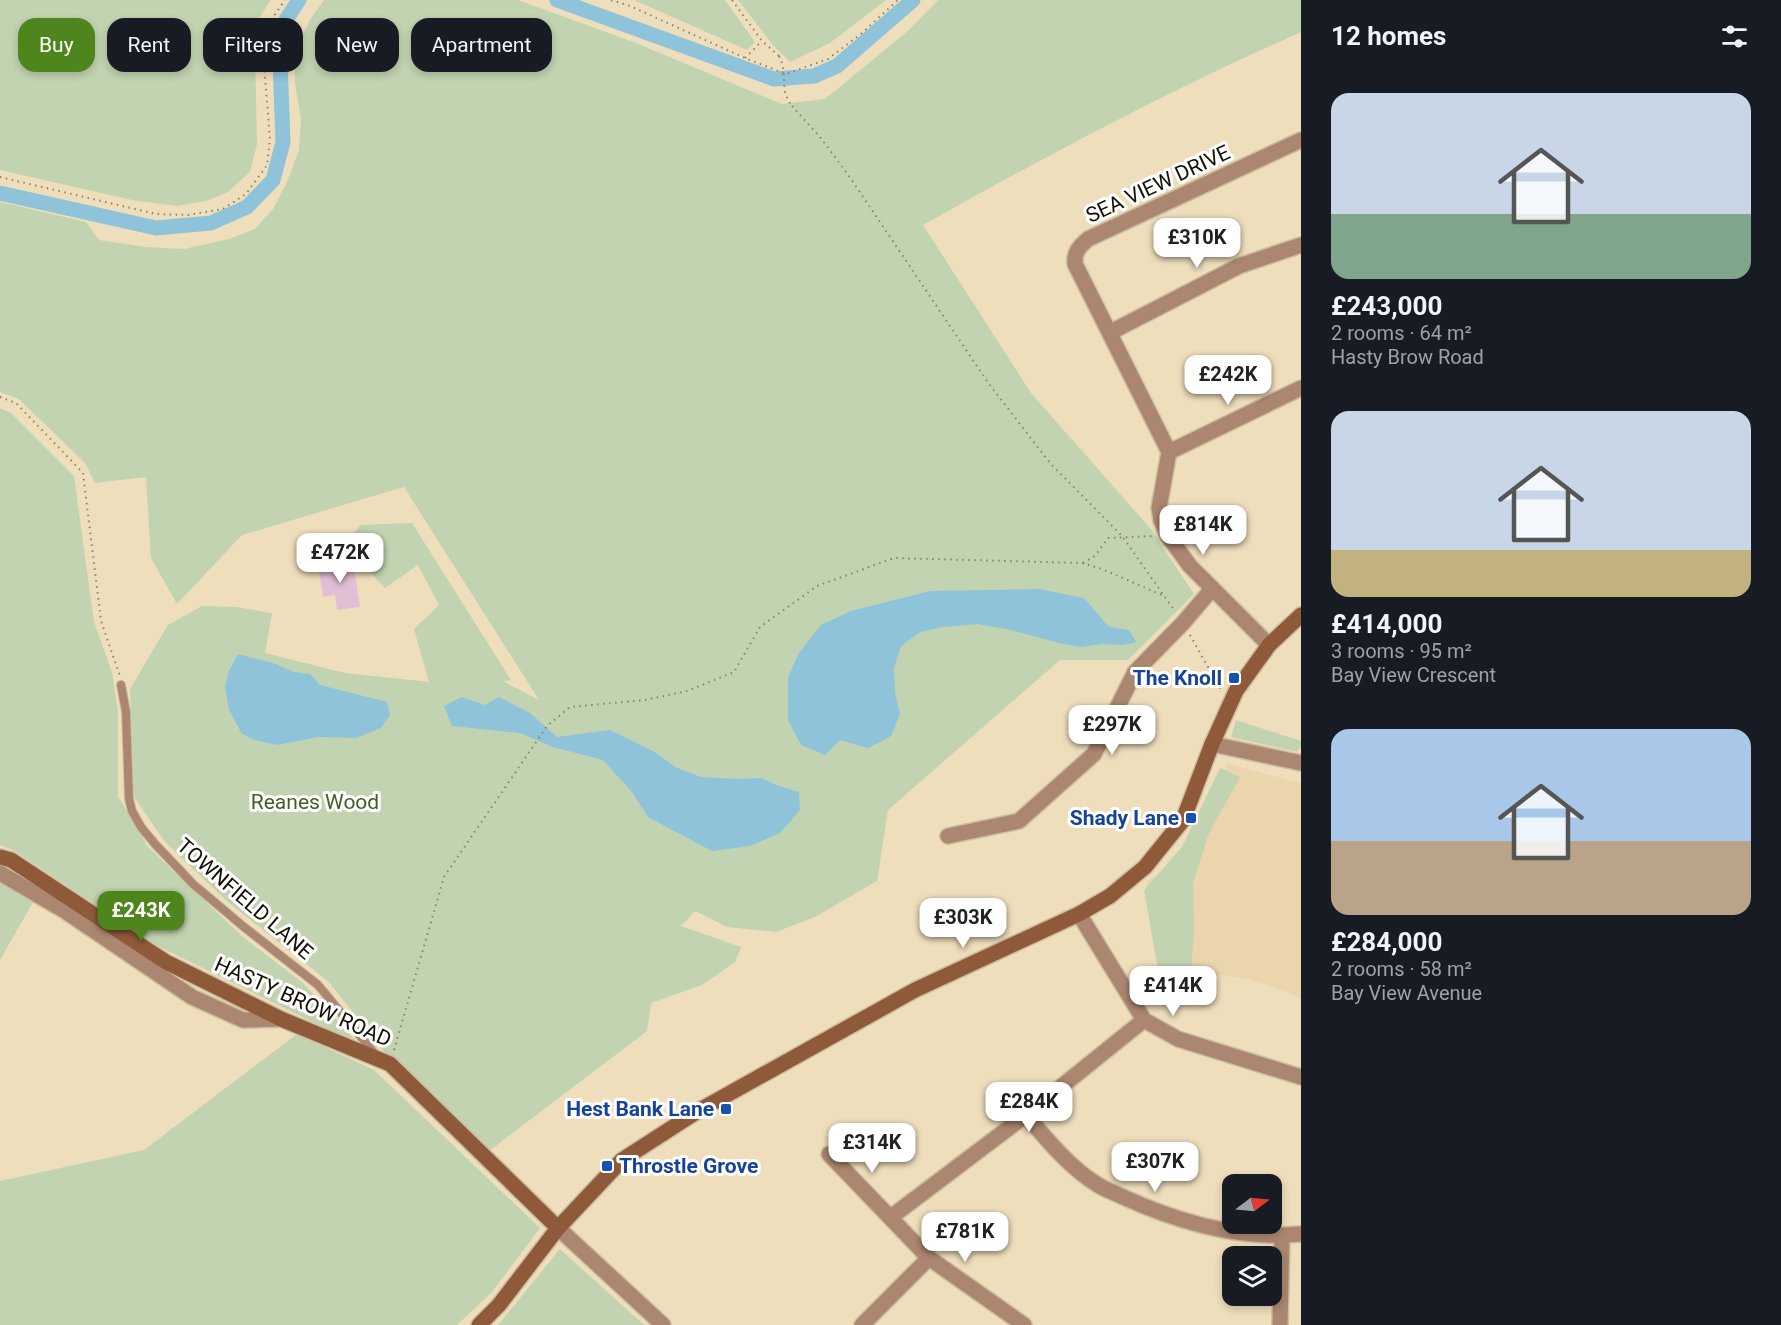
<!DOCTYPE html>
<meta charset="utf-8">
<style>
:root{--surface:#171b24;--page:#20242c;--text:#f1f3f6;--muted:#9ea1a6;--accent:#4f851d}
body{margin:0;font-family:Roboto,sans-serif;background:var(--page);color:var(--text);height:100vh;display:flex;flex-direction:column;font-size:22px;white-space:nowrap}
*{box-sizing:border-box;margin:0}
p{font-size:20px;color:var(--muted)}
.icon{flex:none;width:33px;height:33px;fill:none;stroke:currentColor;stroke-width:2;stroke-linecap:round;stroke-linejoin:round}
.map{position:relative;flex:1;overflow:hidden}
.details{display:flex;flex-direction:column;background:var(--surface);width:480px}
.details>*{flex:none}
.hud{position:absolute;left:18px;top:18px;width:570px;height:54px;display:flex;gap:12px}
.needle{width:39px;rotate:74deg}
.tools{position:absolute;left:1222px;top:1174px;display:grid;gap:12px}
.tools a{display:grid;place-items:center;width:60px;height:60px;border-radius:12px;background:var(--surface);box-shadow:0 3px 9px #0003;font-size:30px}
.price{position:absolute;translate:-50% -51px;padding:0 14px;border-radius:12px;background:#fff;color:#222;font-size:20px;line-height:39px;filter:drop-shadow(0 2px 3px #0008)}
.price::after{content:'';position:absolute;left:50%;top:36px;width:18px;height:14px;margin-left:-9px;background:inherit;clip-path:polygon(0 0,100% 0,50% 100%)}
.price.current{background:var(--accent);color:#fff}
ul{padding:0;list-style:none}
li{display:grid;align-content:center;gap:12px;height:318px;padding:0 30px}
li span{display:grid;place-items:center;height:186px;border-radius:18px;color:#555}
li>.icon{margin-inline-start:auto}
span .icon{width:108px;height:108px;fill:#fffc;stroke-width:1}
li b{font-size:26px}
h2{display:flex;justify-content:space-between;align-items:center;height:72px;padding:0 30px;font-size:26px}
.pill{padding:0 21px;border-radius:18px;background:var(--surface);box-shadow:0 3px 9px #0003;font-size:21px;line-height:54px}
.pill.current{background:var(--accent);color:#fff}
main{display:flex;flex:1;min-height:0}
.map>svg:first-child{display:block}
.built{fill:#ead5ac}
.green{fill:#c1d3b0}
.water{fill:#8fc3da}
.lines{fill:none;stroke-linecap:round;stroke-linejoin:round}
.canal{stroke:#8fc3da;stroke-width:15}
.building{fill:#e1c0d7}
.lane-casing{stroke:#ccbd9f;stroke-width:10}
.street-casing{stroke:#ccbd9f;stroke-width:18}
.secondary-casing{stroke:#ccbd9f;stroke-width:18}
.path{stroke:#8e836b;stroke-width:2;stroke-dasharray:1.5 4.5;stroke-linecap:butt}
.lane{stroke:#ab8670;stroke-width:8}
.street{stroke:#ab8670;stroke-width:15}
.secondary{stroke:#8f5a3a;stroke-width:15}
.path-bridge{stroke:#8e836b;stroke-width:2;stroke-dasharray:1.5 4.5;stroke-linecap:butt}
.transit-dot{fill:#1a4fb4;stroke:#fff;stroke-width:2}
.labels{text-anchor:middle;stroke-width:6;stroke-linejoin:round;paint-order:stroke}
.street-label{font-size:21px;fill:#140f04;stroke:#fff}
.transit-label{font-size:21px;font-weight:bold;fill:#164399;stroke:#fff;text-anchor:end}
.park-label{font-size:21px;fill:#435e21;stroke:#fff}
</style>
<main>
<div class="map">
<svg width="1301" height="1325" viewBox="0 0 1301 1325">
<rect width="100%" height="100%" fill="#efdebc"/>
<!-- built -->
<path class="built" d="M1228,764L1301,783V1000L1290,993L1251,980L1160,965L1146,881L1168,871L1177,861Z"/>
<!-- green -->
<path class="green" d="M0,0H271L259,18L255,45L257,144L250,172L228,192L206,201L177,206L132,200L0,170Z
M324,0H518L636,43L782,104L825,99L909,30L938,0H1301V32C1172,89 1046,156 923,225L1031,393L1150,528L1194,594L1128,660H1060L888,810L877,881L815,917L776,932L727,927L695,911L681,926L741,947L735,962L702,985L651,1003L647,1031L489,1151L384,1052L329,982L229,903L165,842L134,797L130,689L168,625L202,606L236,607L272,613L265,653L345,673L429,682L414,629L439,605L418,565L385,588L368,570L363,555L351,537L360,525L412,523L511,680L503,681L539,700L404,487L242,535L177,604L151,558L146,477L95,483L85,463L19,399L0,392V202L86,222L99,240L145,247L184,249L229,239L255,229L273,209L287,182L299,150L301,120L295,83V51L311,18Z
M634,0H725L755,42L747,50Z
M738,0H886L830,43L790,62L773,45Z
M0,408L11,413L74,476L94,622L112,672L118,712V796L148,847L243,937L303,983L356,1041L333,1032L158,946L13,850L0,845Z
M1236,720L1301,741V747L1297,752L1231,737Z
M1220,768L1240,777L1208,835L1193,884L1194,932L1191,971L1158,970L1144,890L1182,847Z
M0,880L36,897L0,960Z
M297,1034L374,1070L540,1228L492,1292L457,1325H0V1181L144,1150Z
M560,1249L644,1325H498Z"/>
<!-- water -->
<path class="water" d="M1039,589L1084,598L1109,627L1129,630L1136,642L1124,645L1102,644L1082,647L1063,644L1007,629L977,624L943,627L920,632L901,646L894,668L895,693L900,714L891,736L868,748L840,740L825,755L801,745L788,720V677L799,653L821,625L851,611L930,591Z
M238,654L273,663L294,672L310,674L320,685L387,702L390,715L381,728L356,738L318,737L277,745L255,740L242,734L229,710L225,686L229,671Z
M462,697L485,705L499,697L530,713L557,737L610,730L655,752L675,767L701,777L738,779L761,778L779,786L799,792L800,810L780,833L750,846L712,851L648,817L632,792L603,760L553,747L520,733L452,726L444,706Z"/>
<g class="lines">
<!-- canal -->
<path class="canal" d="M557,0L774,79L814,76L837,66L913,0
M0,193L156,228L211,223L247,207L273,180L283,142L280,61L282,26L299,0"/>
</g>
<!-- building -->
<path class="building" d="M353,560L360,607L337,610L335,595L323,597L318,565Z"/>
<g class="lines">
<!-- lane casing -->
<g class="lane-casing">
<path id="lane" d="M121,685L126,712L129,799L132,811L141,827L155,844L193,884L244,927L318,985L375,1054"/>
</g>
<!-- street casing -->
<g class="street-casing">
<path id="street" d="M1111,332L1239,266L1301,245
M1169,452L1301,388
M1269,645L1190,566L1168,536L1161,520L1159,508L1169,452L1075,264C1074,252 1079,247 1088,239L1301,140
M1212,744L1301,763
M948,836L1019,821L1094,754L1135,672L1183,623L1212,589
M0,873L65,911L192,997L243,1020L281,1019
M1079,914L1144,1020L1178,1039L1301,1077
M1026,1115C1047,1140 1070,1168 1098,1185C1106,1190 1115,1193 1123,1197C1178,1222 1241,1240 1301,1234
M829,1154L929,1258L1024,1325
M891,1217L1026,1115L1144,1020
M558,1228L663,1325
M862,1325L929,1258
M1280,1325L1282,1236"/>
</g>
<!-- secondary casing -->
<g class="secondary-casing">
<path id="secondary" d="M0,857L11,860L166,962L281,1019L390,1064L558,1228
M479,1325L499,1305L558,1228L622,1160L698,1111L915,990L1079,914L1110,896L1145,867L1183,820L1212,744L1236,691L1269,645L1301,615"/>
</g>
<!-- path -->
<path class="path" d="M611,0L630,6L745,58L786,74L828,59L862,33L898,0
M732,0L762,41L779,56
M745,58L762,41
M792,106L820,137L849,176L989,384L1050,463L1122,536L1174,610
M0,177L156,214L188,215L223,209L246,194L267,165L270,139L264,65L267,26L285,0
M0,397L16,403L83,473L101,621L120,676
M1083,563L1095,556L1108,538L1153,536
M1190,635L1221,690
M394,1050L444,877L547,726L570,707L645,700L687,691L734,672L760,627L817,586L894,558L1082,563L1102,569L1164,596"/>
<!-- lane -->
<use href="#lane" class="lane"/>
<!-- street -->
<use href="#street" class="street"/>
<!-- secondary -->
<use href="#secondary" class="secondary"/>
<!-- path-bridge -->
<path class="path-bridge" d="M779,56C789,75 778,88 792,106"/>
</g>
<!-- markers -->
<g class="transit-dot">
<rect x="1228" y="672" width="12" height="12" rx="3"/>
<rect x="1185" y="812" width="12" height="12" rx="3"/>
<rect x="720" y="1103" width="12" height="12" rx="3"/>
<rect x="601" y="1160" width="12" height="12" rx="3"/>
</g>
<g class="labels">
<!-- street labels -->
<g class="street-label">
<text transform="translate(1158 184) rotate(-25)" y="7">SEA VIEW DRIVE</text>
<text transform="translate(245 899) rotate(41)" y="7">TOWNFIELD LANE</text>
<text transform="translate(303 1002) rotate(24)" y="7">HASTY BROW ROAD</text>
</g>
<!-- transit labels -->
<g class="transit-label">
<text x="1222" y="685">The Knoll</text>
<text x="1179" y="825">Shady Lane</text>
<text x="714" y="1116">Hest Bank Lane</text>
<text x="619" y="1173" text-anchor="start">Throstle Grove</text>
</g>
<!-- park labels -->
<g class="park-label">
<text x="315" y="809">Reanes Wood</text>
</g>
</g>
</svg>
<div class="tools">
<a><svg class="needle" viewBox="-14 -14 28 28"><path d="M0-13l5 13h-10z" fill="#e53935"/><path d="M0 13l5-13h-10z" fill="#9ea1a6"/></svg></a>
<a><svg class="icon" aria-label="layers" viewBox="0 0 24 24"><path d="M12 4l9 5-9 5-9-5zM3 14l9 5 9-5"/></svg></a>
</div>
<b class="price" style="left:1197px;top:269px">£310K</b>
<b class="price" style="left:1228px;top:406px">£242K</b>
<b class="price" style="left:1203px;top:556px">£814K</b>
<b class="price" style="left:340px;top:584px">£472K</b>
<b class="price" style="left:1112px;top:756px">£297K</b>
<b class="price current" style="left:141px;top:942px">£243K</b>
<b class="price" style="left:963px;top:949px">£303K</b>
<b class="price" style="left:1173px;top:1017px">£414K</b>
<b class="price" style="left:1029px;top:1133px">£284K</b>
<b class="price" style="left:872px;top:1174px">£314K</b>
<b class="price" style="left:1155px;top:1193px">£307K</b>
<b class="price" style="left:965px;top:1263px">£781K</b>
<div class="hud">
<a class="pill current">Buy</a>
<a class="pill">Rent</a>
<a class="pill">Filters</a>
<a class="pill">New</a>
<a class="pill">Apartment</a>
</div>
</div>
<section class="details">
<h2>12 homes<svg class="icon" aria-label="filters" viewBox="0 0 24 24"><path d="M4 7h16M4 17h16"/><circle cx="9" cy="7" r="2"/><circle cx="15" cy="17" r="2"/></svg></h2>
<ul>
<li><span style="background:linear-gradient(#c9d6e8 65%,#7fa58c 0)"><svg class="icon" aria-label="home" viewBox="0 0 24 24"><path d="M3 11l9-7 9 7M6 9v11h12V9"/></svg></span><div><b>£243,000</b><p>2 rooms · 64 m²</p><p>Hasty Brow Road</p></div></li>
<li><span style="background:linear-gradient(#c9d6e8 75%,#c2b280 0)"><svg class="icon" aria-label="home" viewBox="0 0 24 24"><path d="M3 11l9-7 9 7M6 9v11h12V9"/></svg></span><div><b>£414,000</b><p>3 rooms · 95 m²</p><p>Bay View Crescent</p></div></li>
<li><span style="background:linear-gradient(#a9c7e8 60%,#b9a48a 0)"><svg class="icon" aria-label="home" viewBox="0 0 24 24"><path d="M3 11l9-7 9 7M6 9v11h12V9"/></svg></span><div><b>£284,000</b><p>2 rooms · 58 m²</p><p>Bay View Avenue</p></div></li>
</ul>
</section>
</main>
